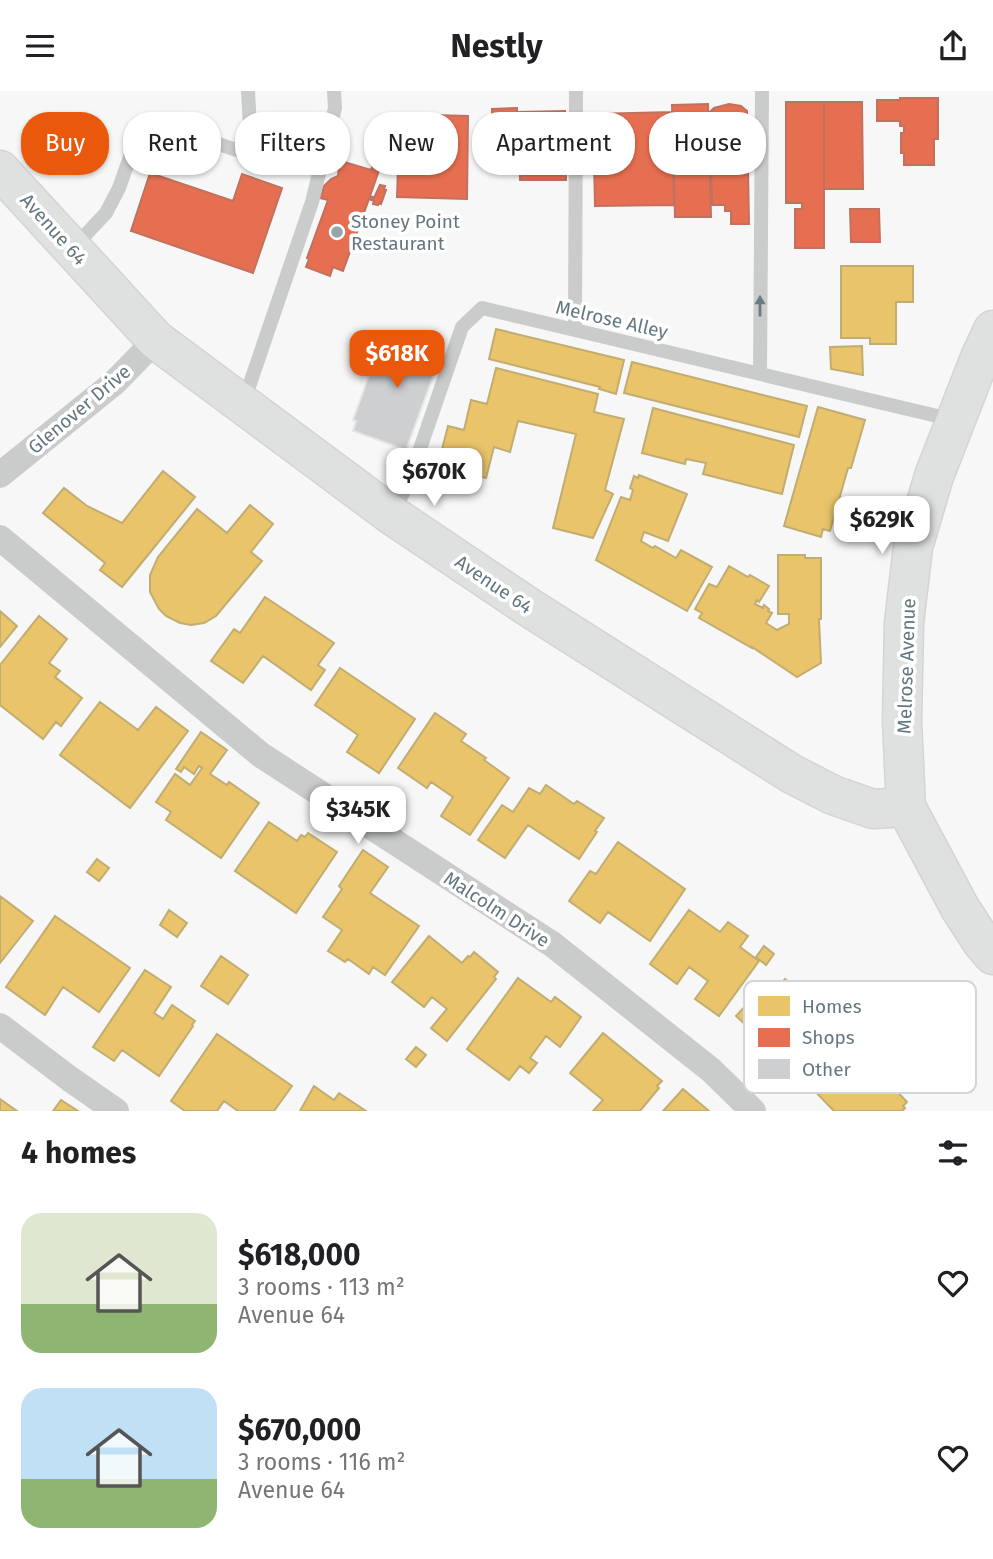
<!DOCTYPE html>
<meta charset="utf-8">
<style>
:root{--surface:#fff;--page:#f2f2f2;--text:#202124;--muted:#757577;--accent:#ea580c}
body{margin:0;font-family:"Fira Sans",sans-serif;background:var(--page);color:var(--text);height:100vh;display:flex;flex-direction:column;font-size:26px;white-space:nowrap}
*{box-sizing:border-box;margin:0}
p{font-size:23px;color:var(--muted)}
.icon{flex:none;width:38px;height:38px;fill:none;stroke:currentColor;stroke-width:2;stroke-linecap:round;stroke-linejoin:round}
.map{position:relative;height:1020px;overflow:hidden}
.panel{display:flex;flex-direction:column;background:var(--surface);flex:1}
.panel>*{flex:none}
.hud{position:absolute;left:21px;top:21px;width:952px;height:63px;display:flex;gap:14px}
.price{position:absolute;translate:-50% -60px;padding:0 16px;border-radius:14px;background:#fff;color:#222;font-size:23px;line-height:46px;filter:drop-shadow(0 2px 4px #0008)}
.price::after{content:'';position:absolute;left:50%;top:42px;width:21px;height:16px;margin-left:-10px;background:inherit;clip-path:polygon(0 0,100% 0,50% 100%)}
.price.active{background:var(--accent);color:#fff}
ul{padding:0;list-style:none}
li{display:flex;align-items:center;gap:21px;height:175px;padding:0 21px}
li span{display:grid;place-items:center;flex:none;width:196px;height:140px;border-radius:21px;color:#555}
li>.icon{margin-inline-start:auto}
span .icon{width:84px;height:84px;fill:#fffc;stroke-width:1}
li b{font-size:30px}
h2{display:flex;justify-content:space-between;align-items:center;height:84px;padding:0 21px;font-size:30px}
.pill{padding:0 24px;border-radius:28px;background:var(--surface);box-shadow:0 2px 5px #0004;font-size:24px;line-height:63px}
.pill.active{background:var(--accent);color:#fff}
header{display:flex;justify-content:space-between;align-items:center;height:91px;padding:0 21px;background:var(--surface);font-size:32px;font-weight:700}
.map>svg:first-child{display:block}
.homes{fill:#e9c46a;stroke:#c1ad71;stroke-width:2}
.shops{fill:#e76f51;stroke:#c0715f;stroke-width:2}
.building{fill:#cdcfd0;stroke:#e6e6e6;stroke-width:2}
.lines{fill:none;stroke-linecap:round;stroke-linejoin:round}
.secondary-casing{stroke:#d3d4d5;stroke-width:41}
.lane{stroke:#cacccc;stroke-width:14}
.street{stroke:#cacccc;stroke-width:26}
.secondary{stroke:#dfe0e0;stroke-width:38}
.oneway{fill:#697b84}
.poi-dot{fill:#97a4aa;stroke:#fff;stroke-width:2.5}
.labels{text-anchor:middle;stroke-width:7;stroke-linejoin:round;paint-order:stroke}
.poi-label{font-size:19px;fill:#647780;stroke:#fff;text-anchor:start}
.street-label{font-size:19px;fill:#647780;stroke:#fff}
.key{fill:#fff;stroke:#d0d6d9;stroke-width:2}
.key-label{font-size:19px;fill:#647780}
</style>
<header><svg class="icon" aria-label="menu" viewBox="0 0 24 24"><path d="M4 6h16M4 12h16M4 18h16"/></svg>Nestly<svg class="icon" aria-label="share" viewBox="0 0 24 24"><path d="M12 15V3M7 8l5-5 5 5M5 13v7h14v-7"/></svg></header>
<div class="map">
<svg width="993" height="1020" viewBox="0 0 993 1020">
<rect width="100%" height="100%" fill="#f7f7f7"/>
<!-- homes -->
<path class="homes" d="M841,175H913V211H896V253H870V247H841Z
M496,238L624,269L616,303L599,298L600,296L489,268Z
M862,255L863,284L831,278L830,256Z
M632,271L807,315L799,346L624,302Z
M496,277L598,303L594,321L624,328L605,399L613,403L593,447L553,437L576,343L518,330L510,361L494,356L486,387L438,374L448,335L464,339L471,309L487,313Z
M818,316L865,329L851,377H848L830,440L823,438L821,446L784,435Z
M653,317L794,354L782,403L703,383L706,372L686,368L685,373L642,362Z
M163,380L195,406L122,496L100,479L105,472L43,422L64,397L87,415L122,432Z
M639,384L687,403L668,450L644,441L641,450L653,457L655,455L676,467L681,459L712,476L687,520L596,469L621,406L630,409L633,399L630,397L634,385L638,387Z
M250,414L273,433L251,461L262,470L216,525L204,532L191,534L180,532L166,525L159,518L150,501V484L158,466L197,418L227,442Z
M778,464H805V467H821V528H819L821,572L797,586L752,556V557L699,527L702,522L695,518L709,493L717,496L729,475L748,486L750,484L769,495L759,511L757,509L755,513L763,517L764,514L769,518L768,520L772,522L766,532L777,539L789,533V523H778Z
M265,506L334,552L318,574L325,579L311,599L263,565L243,592L211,570L234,538L240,542Z
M0,520L17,535L0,556Z
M39,525L67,548L49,572L60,580L55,586L82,607L61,635L56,631L43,648L0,614V574Z
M340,577L415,628L379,682L347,661L358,644L315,614Z
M100,611L138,639L156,616L188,640L130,717L60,664Z
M435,622L466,643L461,650L486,667L484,669L509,687L470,744L441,725L453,706L431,691L427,697L398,677Z
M201,641L227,659L210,683L227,694L229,691L259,712L221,767L166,729L171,721L156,711L175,683L190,694L202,677L199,675L194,683L184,676L181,681L176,678Z
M546,694L574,713L577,710L604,727L595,740L597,741L579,768L528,734L505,767L478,749L502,714L513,721L529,697L540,703Z
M269,731L297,750L301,744L305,746L308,742L337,761L296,822L235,780Z
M618,751L685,798L650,850L608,821L600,832L569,810L590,780L596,783Z
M363,759L388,776L370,802L419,835L385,884L373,876L369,883L348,868L345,871L328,860L342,839L323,826L342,798L339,795Z
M97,768L109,777L99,790L87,781Z
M0,805L33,830L0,872Z
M169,819L187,832L177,846L160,834Z
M689,819L720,841L728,831L748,845L740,856L759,870L719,925L695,908L708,890L689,876L677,893L650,873Z
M55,825L130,877L99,921L63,896L45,924L6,896Z
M429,845L462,872L468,865L470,866L474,861L498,881L494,886L496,888L447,950L431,937L447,918L432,906L424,916L392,891Z
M764,855L774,863L766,874L756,866Z
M221,865L248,884L228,913L201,895Z
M145,879L171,896L154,922L163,928L172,914L195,930L192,934L193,935L159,985L122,959L114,970L93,956Z
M518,887L551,911L555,906L581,926L560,956L546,945L530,967L537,972L529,982L520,975L509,989L467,958Z
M785,888L808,908L799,918L831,947L793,989L770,968L776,962L736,925L752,908L748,905L754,899L757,902L768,890L777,898Z
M603,942L662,990L657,995L659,997L640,1020H593L603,1009L570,982Z
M217,943L292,995L274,1020H238L224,1010L217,1020H185L171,1010Z
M856,948L871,963L868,966L892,990L889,992L907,1011L903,1015L905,1017L902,1020H834L809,994L830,973L826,969L841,955L845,959Z
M416,956L426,964L416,976L406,968Z
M314,995L334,1009L339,1002L366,1020H300Z
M683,998L709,1020H663Z
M0,1008L17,1020H0Z
M61,1009L78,1020H53Z"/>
<!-- shops -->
<path class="shops" d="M900,7H938V48H934V74H904V62H901V42H904V35H900V30H877V9H900Z
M786,11H824V157H795V118H802V112H786Z
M824,11H862L863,98H824Z
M708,13L711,126H675L672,14Z
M729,13L741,15L747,20L749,133H731V120H725V114H712L710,21L714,17Z
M517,17L518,69L493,70L492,18Z
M565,20L566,89H520L519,21Z
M672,21L674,114L595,115L593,23Z
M397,23L468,25L467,108L397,106L399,47L394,46L393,33Z
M344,71L371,79L374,72L381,74L370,105L374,107L380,94L385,95L384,99H386L381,113L379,112L378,114L373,113L374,110L369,108L343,180L333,176L330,185L306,176L309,168L307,167L328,109L320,107L324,95L331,88L338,85L339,74Z
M150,82L233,110L242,83L282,97L253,182L131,140Z
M850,118H879L880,151H851Z"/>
<!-- building -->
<path class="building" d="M383,245L409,254L413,245L423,249V247L442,254L436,271L438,272L406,359L353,340L356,330L353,329Z"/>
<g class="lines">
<!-- secondary casing -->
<g class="secondary-casing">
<path id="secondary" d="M0,79L156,249L393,425L530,517L792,683L833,704L873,718L906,716
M993,239L980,267L934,385L913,456L904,532L902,630L906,716L960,817L982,851L993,864"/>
</g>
<!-- lane -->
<path class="lane" d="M73,157L106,122L119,97L136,49C160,30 213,52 240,60L248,58L251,54L248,0
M575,239L576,0
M760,283L762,0
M244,310L312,111L335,17L334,0
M394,422L411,384L462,236L482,217L954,329"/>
<!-- street -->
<path class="street" d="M0,384L114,292L156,249
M0,447L261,664L552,853L711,979L753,1020
M0,935L70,988L116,1020"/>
<!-- secondary -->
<use href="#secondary" class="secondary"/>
</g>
<!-- one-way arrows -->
<defs><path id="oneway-solid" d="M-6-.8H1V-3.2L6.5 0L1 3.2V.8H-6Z" transform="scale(1.75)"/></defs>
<use class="oneway" href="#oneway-solid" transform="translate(760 215) rotate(-90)"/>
<!-- markers -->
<circle class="poi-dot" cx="337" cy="141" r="7"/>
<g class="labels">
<!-- poi labels -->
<g class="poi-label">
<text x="351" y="137">Stoney Point<tspan x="351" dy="22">Restaurant</tspan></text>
</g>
<!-- street labels -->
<g class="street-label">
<text transform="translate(54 138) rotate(48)" y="7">Avenue 64</text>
<text transform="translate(612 228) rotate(13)" y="7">Melrose Alley</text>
<text transform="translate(79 318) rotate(-40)" y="7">Glenover Drive</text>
<text transform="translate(494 493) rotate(34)" y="7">Avenue 64</text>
<text transform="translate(906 575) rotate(-88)" y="7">Melrose Avenue</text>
<text transform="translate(497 818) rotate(33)" y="7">Malcolm Drive</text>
</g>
</g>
<!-- legend -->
<rect x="744" y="890" width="232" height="112" rx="10" class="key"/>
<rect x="758" y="905" width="32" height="20" fill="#e9c46a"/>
<rect x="758" y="937" width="32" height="19" fill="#e76f51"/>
<rect x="758" y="968" width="32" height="20" fill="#cdcfd0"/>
<g class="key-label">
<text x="802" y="922">Homes</text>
<text x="802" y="953">Shops</text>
<text x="802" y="985">Other</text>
</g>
</svg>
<b class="price active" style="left:397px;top:299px">$618K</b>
<b class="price" style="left:434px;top:417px">$670K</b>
<b class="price" style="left:882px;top:465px">$629K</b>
<b class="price" style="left:358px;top:755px">$345K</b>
<div class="hud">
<a class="pill active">Buy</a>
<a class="pill">Rent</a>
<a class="pill">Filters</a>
<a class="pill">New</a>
<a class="pill">Apartment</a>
<a class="pill">House</a>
</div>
</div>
<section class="panel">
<h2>4 homes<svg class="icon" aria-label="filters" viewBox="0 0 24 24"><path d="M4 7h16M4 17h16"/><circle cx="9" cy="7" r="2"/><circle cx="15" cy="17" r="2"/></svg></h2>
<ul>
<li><span style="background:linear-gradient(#dfe7d0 65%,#8fb573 0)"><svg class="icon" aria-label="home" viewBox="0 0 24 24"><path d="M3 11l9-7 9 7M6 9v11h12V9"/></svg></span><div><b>$618,000</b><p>3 rooms · 113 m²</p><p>Avenue 64</p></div><svg class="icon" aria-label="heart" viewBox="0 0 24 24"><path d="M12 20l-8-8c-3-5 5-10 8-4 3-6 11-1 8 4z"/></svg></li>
<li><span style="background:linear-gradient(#bfe0f5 65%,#8fb573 0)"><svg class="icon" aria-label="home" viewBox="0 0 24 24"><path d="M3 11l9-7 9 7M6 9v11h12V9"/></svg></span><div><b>$670,000</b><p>3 rooms · 116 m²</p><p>Avenue 64</p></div><svg class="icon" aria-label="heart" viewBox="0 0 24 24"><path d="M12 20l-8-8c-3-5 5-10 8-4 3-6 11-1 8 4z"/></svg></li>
</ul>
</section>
